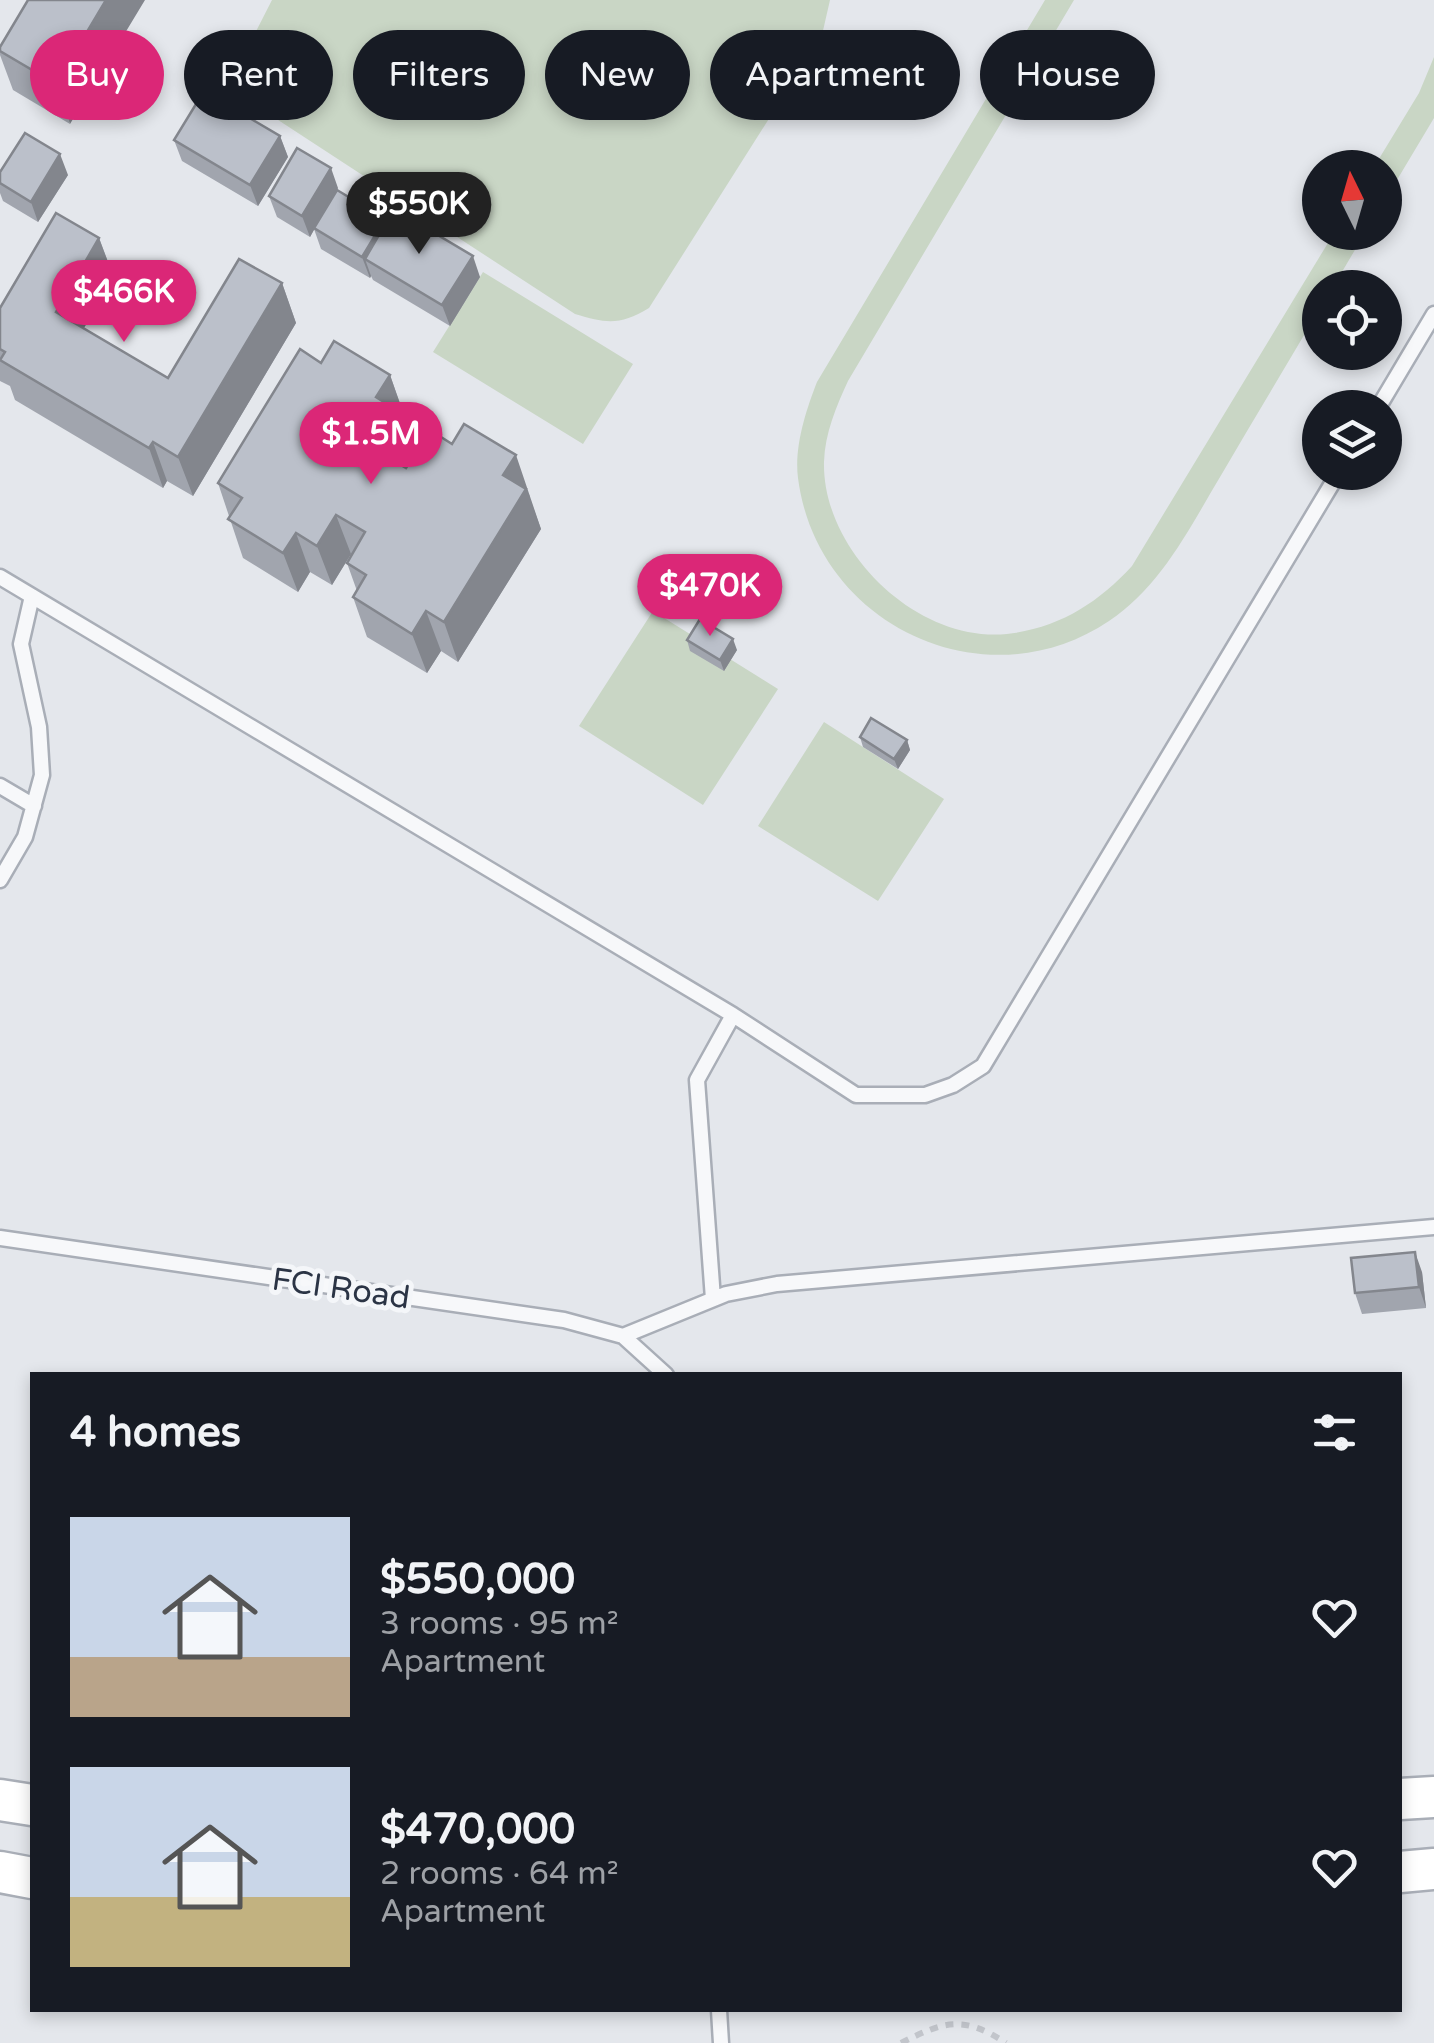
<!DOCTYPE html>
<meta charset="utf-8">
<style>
:root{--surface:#171b24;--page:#20242c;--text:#f1f3f6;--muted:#9ea1a6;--accent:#db2777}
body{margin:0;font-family:"Varela Round",sans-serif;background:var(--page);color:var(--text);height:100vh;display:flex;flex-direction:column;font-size:38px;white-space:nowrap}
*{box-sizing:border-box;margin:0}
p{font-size:32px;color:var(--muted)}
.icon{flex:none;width:55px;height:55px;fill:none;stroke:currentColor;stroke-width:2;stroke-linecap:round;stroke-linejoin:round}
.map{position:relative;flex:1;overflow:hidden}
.details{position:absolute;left:30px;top:1372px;width:1372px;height:640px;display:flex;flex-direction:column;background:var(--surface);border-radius:0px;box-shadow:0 5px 15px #0003}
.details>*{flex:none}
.banner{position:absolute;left:30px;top:30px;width:1375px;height:90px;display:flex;gap:20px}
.needle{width:65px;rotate:355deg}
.fabs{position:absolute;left:1302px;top:150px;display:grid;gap:20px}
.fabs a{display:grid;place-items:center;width:100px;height:100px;border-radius:50%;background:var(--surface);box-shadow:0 5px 15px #0003;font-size:50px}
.price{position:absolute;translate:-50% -85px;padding:0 22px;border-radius:35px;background:var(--accent);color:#fff;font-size:32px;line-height:65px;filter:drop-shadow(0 2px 5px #0008)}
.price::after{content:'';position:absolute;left:50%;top:60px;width:30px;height:22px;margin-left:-15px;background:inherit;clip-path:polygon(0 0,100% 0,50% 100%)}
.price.current{background:#222;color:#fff}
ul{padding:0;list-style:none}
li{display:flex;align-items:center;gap:30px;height:250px;padding:0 40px}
li span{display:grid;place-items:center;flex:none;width:280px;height:200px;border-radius:0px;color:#555}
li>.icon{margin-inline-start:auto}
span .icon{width:120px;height:120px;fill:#fffc;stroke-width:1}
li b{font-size:42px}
h2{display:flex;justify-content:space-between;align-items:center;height:120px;padding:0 40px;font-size:42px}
.chip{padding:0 35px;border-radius:45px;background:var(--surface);box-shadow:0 5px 15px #0003;font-size:35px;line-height:90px}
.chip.current{background:var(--accent);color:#fff}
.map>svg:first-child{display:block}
.park{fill:#c9d6c5}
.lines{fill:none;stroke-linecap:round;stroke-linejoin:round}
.service-casing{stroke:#a9aeb7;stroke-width:19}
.secondary-casing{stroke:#a9aeb7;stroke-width:45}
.path{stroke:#c2c5cb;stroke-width:6;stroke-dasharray:8 8;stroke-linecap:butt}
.service{stroke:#f7f8fa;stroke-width:14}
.secondary{stroke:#fff;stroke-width:40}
.wall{fill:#a1a5ae}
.shaded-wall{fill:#83868d}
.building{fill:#bbc0ca;stroke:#83868d;stroke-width:2.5}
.labels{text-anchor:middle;stroke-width:10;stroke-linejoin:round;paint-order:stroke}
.street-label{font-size:32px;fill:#2b3445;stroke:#f4f6f9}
</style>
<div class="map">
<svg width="1434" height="2043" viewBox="0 0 1434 2043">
<rect width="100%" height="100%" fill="#e4e7ec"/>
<!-- park -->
<path class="park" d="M272,0H830L822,35L649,308C621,325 607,324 575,314L246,99V51Z
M1045,0H1074L848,381C836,407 825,433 824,462C822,550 916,643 1007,634C1059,628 1098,603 1132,566L1334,233H1365L1333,287L1320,288V308C1288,363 1255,417 1223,472C1191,525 1162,586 1109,621C986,704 817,626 798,478C794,447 806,410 817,382Z
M1434,57V118L1385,200V168L1374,167L1419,93Z
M483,272L633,364L583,444L433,352Z
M653,611L778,689L703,805L579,726Z
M824,722L944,799L878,901L758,826Z"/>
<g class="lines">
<!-- service casing -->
<g class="service-casing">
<path id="service" d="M1378,408L1434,314
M0,577L733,1015L856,1095H925L953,1085L983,1066L1339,472
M0,786L34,806
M0,880L25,837L42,775L39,727L21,644L32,596
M0,1238L564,1320L623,1336L666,1375
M713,1299L697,1080L733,1015
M623,1336L726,1294L777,1284L1434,1227
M719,2010L721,2043"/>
</g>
<!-- secondary casing -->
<g class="secondary-casing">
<path id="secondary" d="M1400,1799L1434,1797
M0,1800L32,1805
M0,1872L32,1878
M1400,1872L1434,1869"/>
</g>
<!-- path -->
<path class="path" d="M901,2043C945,2021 963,2015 1006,2043"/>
<!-- service -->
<use href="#service" class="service"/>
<!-- secondary -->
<use href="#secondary" class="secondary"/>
</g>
<!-- wall -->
<path class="wall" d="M28,0L70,124L13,90L0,55V47Z
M280,136L288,157L258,206L182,161L174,140Z
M0,172L68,175L38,222L3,201L0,193Z
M338,188L337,190L385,219L386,222L480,277L450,326L373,280L371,276L370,278L321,249L314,229L310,237L277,217L269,196Z
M99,238L114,278L84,328L168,378L282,283L296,323L193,496L167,481L163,488L15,400L10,386L0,381V308Z
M321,363L390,375L404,415L401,420L412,449L402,465L406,468L530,495L529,496L541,529L458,662L441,651L427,673L367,637L353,597L357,591L347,563L351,554L332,585L310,572L298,592L243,558L218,483Z
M687,640L737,650L724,671L690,651Z
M860,737L907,740L910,750L898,769L863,747Z
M1422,1272L1426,1308L1362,1314L1355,1293Z"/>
<!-- shaded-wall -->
<path class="shaded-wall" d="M106,0H145L70,124L56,84Z
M280,136L288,157L258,206L250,185Z
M60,154L68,175L38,222L31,202Z
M331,168L338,188L310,237L302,216Z
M385,219L393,240L365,259L371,276L370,278L362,257Z
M99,238L114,278L70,351L56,312Z
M473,256L480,277L450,326L442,305Z
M282,283L296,323L193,496L178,457Z
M390,375L404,415L401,420L412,449L388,488L373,448L376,397Z
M153,442L167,481L163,488L149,448Z
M516,455L541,529L458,662L444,622L503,475Z
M336,515L351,554L332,585L317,546Z
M296,533L310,572L298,592L283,553Z
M426,611L441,651L427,673L412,634Z
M733,639L737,650L724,671L720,660Z
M907,740L910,750L898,769L894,759Z
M1415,1252L1422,1272L1426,1308L1419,1287Z"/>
<!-- building -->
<path class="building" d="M28,0H106L56,84L0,51V47Z
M204,91L280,136L250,185L174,140Z
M25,133L60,154L31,202L0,183V172Z
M297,148L331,168L302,216L269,196Z
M337,190L385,219L362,257L314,228Z
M394,209L473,256L442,305L365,259Z
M56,213L99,238L56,312L168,378L239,259L282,283L178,457L153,442L149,448L0,360L5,352L0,349V308Z
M334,341L390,375L376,397L397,410L373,448L406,468L430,430L452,444L464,424L516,455L503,475L526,489L444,622L426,611L412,634L353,597L366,575L347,563L365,532L336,515L317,546L296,533L283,553L228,519L242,498L218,483L300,349L321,363Z
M700,619L733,639L720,660L687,640Z
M871,718L907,740L894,759L860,737Z
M1415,1252L1419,1287L1355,1293L1351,1258Z"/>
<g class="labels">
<!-- street labels -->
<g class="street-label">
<text transform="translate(341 1288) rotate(8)" y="11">FCI Road</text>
</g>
</g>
</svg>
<div class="fabs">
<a><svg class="needle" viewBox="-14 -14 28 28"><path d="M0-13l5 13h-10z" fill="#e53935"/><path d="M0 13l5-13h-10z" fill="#9ea1a6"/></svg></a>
<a><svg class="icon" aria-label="locate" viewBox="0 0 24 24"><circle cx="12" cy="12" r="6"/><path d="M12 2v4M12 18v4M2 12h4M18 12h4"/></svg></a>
<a><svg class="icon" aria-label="layers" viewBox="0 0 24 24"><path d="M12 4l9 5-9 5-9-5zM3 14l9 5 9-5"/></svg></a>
</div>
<b class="price current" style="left:419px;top:257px">$550K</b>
<b class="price" style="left:124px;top:345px">$466K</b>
<b class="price" style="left:371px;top:487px">$1.5M</b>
<b class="price" style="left:710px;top:639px">$470K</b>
<div class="banner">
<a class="chip current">Buy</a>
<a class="chip">Rent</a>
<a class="chip">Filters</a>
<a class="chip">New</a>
<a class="chip">Apartment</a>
<a class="chip">House</a>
</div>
<section class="details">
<h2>4 homes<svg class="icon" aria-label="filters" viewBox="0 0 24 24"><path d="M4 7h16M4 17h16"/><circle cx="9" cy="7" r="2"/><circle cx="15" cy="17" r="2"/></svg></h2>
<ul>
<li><span style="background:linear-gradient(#c9d6e8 70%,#b9a48a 0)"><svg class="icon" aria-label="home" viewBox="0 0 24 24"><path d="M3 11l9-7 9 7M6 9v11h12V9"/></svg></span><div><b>$550,000</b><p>3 rooms · 95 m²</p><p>Apartment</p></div><svg class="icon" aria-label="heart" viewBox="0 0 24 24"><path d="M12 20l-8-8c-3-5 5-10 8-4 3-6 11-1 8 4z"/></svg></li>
<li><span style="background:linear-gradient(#c9d6e8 65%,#c2b280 0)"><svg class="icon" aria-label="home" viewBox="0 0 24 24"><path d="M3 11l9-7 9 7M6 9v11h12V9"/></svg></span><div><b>$470,000</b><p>2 rooms · 64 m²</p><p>Apartment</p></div><svg class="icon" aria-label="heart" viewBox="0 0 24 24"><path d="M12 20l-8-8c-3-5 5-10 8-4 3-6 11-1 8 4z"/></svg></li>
</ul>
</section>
</div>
